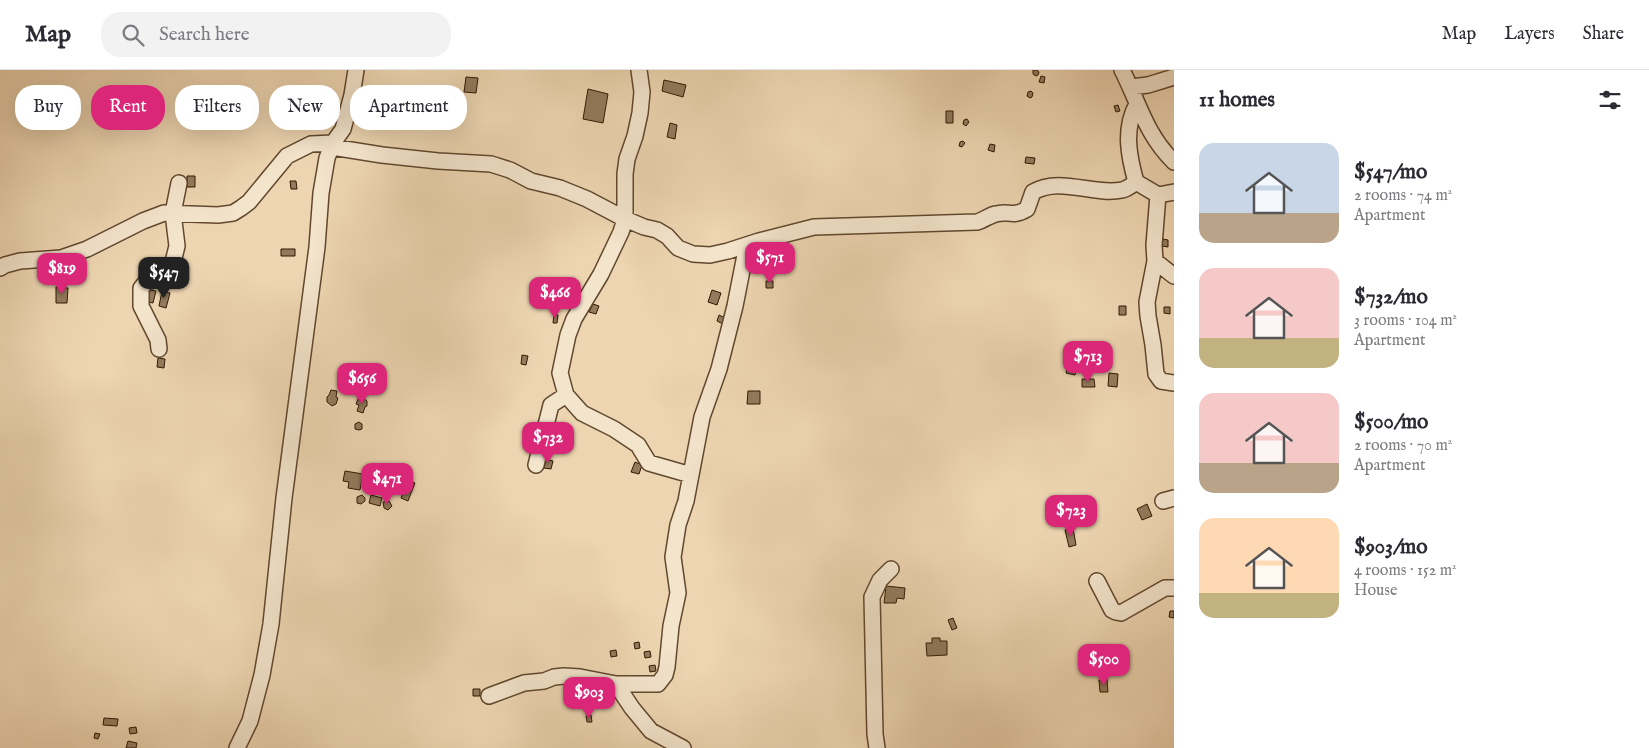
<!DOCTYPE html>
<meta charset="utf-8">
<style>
:root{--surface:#fff;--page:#f2f2f3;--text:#2b2b33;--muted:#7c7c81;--line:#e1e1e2;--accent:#db2777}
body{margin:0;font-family:"IM FELL English",serif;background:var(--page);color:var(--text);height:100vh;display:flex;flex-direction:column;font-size:19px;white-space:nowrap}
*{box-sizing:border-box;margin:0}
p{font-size:16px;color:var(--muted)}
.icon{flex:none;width:28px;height:28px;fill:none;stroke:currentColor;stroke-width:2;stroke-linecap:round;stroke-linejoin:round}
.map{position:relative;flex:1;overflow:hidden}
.drawer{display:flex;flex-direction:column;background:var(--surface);width:475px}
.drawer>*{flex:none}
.top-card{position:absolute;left:15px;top:15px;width:475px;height:45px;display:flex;gap:10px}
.price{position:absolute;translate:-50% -42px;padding:0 11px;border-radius:10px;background:var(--accent);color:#fff;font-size:16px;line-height:32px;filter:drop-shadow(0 1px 2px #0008)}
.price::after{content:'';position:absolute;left:50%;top:30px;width:15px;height:11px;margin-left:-8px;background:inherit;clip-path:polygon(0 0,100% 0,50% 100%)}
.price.current{background:#222;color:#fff}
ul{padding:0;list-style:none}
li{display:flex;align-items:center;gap:15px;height:125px;padding:0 25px}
li span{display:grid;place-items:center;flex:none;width:140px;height:100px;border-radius:15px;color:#555}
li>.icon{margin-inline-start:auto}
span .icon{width:60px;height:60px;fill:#fffc;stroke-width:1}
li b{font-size:21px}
h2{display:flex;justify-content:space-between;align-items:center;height:60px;padding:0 25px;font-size:21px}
.pill{padding:0 18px;border-radius:20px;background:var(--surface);box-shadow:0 5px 20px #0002;font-size:18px;line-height:45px}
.pill.current{background:var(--accent);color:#fff}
header{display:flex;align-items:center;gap:30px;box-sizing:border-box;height:70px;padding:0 25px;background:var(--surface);border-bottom:1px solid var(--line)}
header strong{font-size:24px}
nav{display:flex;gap:28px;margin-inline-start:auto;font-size:18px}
.search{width:350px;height:45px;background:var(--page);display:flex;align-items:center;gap:12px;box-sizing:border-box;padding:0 18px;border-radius:20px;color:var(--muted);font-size:19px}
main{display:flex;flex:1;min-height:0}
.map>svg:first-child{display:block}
.building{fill:#937b5d;stroke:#321902}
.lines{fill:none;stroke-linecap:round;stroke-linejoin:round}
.minor-casing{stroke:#61482e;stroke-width:18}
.minor{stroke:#f3e4cc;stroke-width:15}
</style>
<header>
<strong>Map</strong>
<div class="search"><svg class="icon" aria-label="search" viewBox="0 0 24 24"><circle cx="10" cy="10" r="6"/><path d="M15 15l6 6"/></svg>Search here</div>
<nav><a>Map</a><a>Layers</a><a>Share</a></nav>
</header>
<main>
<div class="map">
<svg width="1174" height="678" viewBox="0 0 1174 678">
<rect width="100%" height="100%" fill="#edd5b1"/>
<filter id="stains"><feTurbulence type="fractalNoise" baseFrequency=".004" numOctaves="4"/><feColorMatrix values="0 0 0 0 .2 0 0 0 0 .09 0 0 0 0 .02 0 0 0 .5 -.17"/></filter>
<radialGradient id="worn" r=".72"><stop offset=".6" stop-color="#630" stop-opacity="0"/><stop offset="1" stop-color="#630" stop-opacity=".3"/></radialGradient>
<!-- building -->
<path class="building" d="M1033,0H1037L1039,2L1038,5L1036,6L1033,4Z
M1041,6L1045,7L1044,13L1039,12Z
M466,7L478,8L476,23L464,22Z
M664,10L686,15L683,27L662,21Z
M588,19L608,24L603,53L583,49Z
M1031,21L1033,23L1032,27L1030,28L1027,26L1028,22Z
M1118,35L1120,41L1116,42L1114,36Z
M946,41H953V53H946Z
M967,49L969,52L966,56L963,54L964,50Z
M670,53L677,55L675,69L667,67Z
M963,71L965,73L962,77L959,76L960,72Z
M990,74L995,75L994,82L988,80Z
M1026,87L1035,88L1034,94L1025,93Z
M187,106H195V117H187Z
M290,111H296L297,119H291Z
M1163,169L1168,170V177L1162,176Z
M281,179H295V186H281Z
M766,211H773V218H766Z
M56,217L68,218L67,233H56Z
M150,220L156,221L153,233L147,232Z
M712,220L721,223L717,235L708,232Z
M162,221L170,223L166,238L159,236Z
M593,234L599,236L596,244L589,242Z
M1119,236H1126V245H1119Z
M1164,237H1170V244L1164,243Z
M554,244L558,245L557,253H553Z
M719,245L725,248L723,254L717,251Z
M1079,277H1099L1098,285H1079Z
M522,285L528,286L526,295L521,294Z
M1070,285L1079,287L1075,305L1066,303Z
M158,288L165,289L164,298L157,297Z
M1109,303L1118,304L1117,317L1108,316Z
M1082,309H1094L1095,317H1082Z
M331,320L337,321L336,327L338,328L336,334L332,336L327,332V327L329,325Z
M748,321H760V334H747Z
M362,327L367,331V336L365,337L363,343L357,341L359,335L356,334L358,329Z
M359,352L362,354V359L359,360L355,359V354Z
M546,389L553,391L551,399L544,398Z
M635,392L642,395L639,404L631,402Z
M345,401L363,404L360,420L348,418L349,412L343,411Z
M408,410L415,413L408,431L401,428Z
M362,425L365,428V431L361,434L357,433V427Z
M371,425L382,428L380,436L369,433Z
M389,431L392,436L388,440L384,438L383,432Z
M1147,434L1152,446L1142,450L1137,439Z
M1055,435L1058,452L1051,454L1047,437Z
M1073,458L1076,475L1069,477L1065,460Z
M886,516L905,518L904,529L897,528L896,533H884Z
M1170,541H1174V548L1169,547Z
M953,548L957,558L952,560L948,550Z
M932,568H940V571H947V585L927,586L926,573H932Z
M639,572L640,578L635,579L634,573Z
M616,580L617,586L611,587L610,581Z
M650,581L651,587L645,588L644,582Z
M655,595L656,601L650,602L649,596Z
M1107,609L1108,622H1100L1099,610Z
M473,619H480V626H473Z
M591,645L592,652H587L586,646Z
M104,648L118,649L117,656L103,655Z
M136,657L137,663L130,664L129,658Z
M95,663L100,664L98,669L94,668Z
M128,671L137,673L136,678H126Z"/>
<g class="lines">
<!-- minor casing -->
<g class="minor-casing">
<path id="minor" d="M639,0L642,22L640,43L635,66L627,89L625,104V149L621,162L601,204L574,249L568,265L560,303L566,325L582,343L614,359L638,375L649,393L691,405
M1122,0C1139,33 1146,65 1174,92
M1131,17L1148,15L1174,7
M1137,34C1123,59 1129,87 1136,112L1158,125L1174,122
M332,77L382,85L438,91L491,94L510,100L531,111L560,118L587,129L625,149L644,157L657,160L667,166L678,178L693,184L710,185L728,181L759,171L814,157L977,152C984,150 990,145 996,144C1008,140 1012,148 1027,139L1033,122C1060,106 1094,126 1122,120C1127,119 1132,115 1136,112
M1158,125L1154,175L1155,191L1174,206
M1155,191L1147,232L1148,246L1153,275L1156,304L1161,311L1174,313
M0,198L5,195L20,191L61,188L87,179L143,151L164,143L218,145L233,143L241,138L249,132L287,86L311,74L333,73
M159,279L158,270L141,236V218L146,212L164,207L172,196L177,176L173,143L179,113
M536,395L551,335L566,325
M1163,431L1174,428
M1097,511L1112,540L1116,542L1121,543L1165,518H1174
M616,614L632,638L651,661L683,678
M489,626L524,613L544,611L554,607L564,606L580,607L616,614H658L665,605L667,597L671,556L678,523L673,487L678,455L686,431L702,347L719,299L735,236L747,175
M237,678L250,651L262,605L271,554L284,428L317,177L321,123L327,88L333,73L343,59L352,25L356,0
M877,678L875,664L872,527L880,510L891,499"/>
</g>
<!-- minor -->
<use href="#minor" class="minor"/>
</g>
<rect width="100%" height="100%" filter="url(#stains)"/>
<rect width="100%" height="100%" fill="url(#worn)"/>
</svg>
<b class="price" style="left:770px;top:214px">$571</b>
<b class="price" style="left:62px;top:225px">$819</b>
<b class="price current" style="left:164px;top:229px">$547</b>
<b class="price" style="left:555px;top:249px">$466</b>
<b class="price" style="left:1088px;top:313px">$713</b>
<b class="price" style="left:362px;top:335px">$656</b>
<b class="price" style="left:548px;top:394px">$732</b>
<b class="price" style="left:387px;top:435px">$471</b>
<b class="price" style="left:1071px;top:467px">$723</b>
<b class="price" style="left:1104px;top:616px">$500</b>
<b class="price" style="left:589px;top:649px">$903</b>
<div class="top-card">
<a class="pill">Buy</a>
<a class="pill current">Rent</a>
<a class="pill">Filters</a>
<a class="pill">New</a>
<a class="pill">Apartment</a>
</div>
</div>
<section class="drawer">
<h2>11 homes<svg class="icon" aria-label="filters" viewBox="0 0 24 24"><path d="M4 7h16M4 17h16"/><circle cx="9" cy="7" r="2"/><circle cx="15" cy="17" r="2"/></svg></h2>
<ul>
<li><span style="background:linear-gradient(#c9d6e8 70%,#b9a48a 0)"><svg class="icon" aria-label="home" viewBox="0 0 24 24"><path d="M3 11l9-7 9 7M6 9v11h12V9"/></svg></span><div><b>$547/mo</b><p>2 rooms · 74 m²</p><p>Apartment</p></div></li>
<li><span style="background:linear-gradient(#f6c9c9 70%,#c2b280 0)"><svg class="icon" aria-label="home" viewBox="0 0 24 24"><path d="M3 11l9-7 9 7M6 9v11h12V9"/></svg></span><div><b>$732/mo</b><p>3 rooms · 104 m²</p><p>Apartment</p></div></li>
<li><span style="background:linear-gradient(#f6c9c9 70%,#b9a48a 0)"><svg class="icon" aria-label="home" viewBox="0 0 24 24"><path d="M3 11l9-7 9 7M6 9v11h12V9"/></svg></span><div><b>$500/mo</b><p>2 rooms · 70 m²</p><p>Apartment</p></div></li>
<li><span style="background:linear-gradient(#ffd9b3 75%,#c2b280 0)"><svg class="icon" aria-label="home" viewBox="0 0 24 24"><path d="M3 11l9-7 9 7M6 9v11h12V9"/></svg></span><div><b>$903/mo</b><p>4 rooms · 152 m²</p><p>House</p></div></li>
</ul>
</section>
</main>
